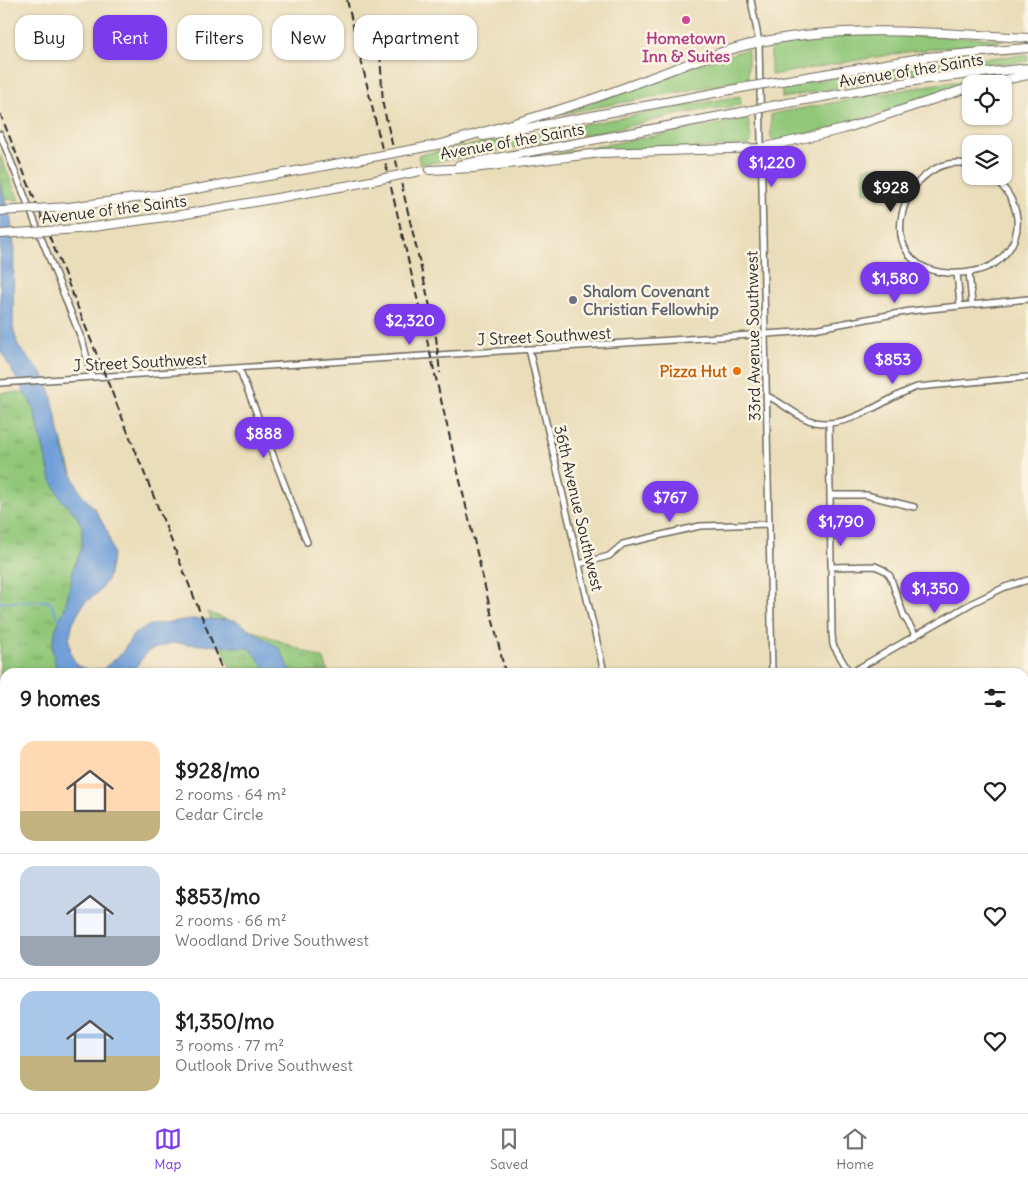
<!DOCTYPE html>
<meta charset="utf-8">
<style>
:root{--surface:#fff;--page:#f6f6f6;--text:#202124;--muted:#757577;--line:#e0e0e0;--accent:#7c3aed}
body{margin:0;font-family:Delius,sans-serif;background:var(--page);color:var(--text);height:100vh;display:flex;flex-direction:column;font-size:19px;white-space:nowrap}
*{box-sizing:border-box;margin:0}
p{font-size:16px;color:var(--muted)}
.icon{flex:none;width:28px;height:28px;fill:none;stroke:currentColor;stroke-width:2;stroke-linecap:round;stroke-linejoin:round}
.map{position:relative;flex:1;overflow:hidden}
.panel{position:absolute;left:0px;top:668px;width:1029px;height:446px;display:flex;flex-direction:column;background:var(--surface);border-radius:15px 15px 0 0;box-shadow:0 1px 4px #0004}
.panel>*{flex:none}
.top-card{position:absolute;left:15px;top:15px;width:500px;height:45px;display:flex;gap:10px}
.tools{position:absolute;left:962px;top:75px;display:grid;gap:10px}
.tools a{display:grid;place-items:center;width:50px;height:50px;border-radius:10px;background:var(--surface);box-shadow:0 1px 4px #0004;font-size:25px}
.price{position:absolute;translate:-50% -42px;padding:0 11px;border-radius:18px;background:var(--accent);color:#fff;font-size:16px;line-height:32px;filter:drop-shadow(0 1px 2px #0008)}
.price::after{content:'';position:absolute;left:50%;top:30px;width:15px;height:11px;margin-left:-8px;background:inherit;clip-path:polygon(0 0,100% 0,50% 100%)}
.price.selected{background:#222;color:#fff}
ul{padding:0;list-style:none}
li{display:flex;align-items:center;gap:15px;height:125px;padding:0 20px}
li+li{border-top:1px solid var(--line)}
li span{display:grid;place-items:center;flex:none;width:140px;height:100px;border-radius:15px;color:#555}
li>.icon{margin-inline-start:auto}
span .icon{width:60px;height:60px;fill:#fffc;stroke-width:1}
li b{font-size:21px}
h2{display:flex;justify-content:space-between;align-items:center;height:60px;padding:0 20px;font-size:21px}
.pill{padding:0 18px;border-radius:15px;background:var(--surface);box-shadow:0 1px 4px #0004;font-size:18px;line-height:45px}
.pill.selected{background:var(--accent);color:#fff}
.menu{display:flex;justify-content:space-around;align-items:center;height:70px;border-top:1px solid var(--line);background:var(--surface);font-size:14px;color:var(--muted)}
.menu a{display:grid;justify-items:center;gap:2px}
.menu .selected{color:var(--accent)}
.map>svg:first-child{display:block}
.grass{fill:#91c779;stroke:#5e7952}
.park{fill:url(#park-tufts);stroke:#5e7952}
.water{fill:#709ed8;stroke:#4e6482}
.lines{fill:none;stroke-linecap:round;stroke-linejoin:round}
.stream{stroke:#709ed8;stroke-width:2}
.minor-casing{stroke:#6e695d;stroke-width:8}
.major-casing{stroke:#6e695d;stroke-width:9}
.highway-casing{stroke:#6e695d;stroke-width:10}
.minor{stroke:#fff;stroke-width:5}
.major{stroke:#fff;stroke-width:6}
.highway{stroke:#fff;stroke-width:8}
.rail{stroke:#2b2b2b;stroke-width:2;stroke-dasharray:8 4;stroke-linecap:butt}
.highway-bridge-casing{stroke:#6e695d;stroke-width:10;stroke-linecap:butt}
.highway-bridge{stroke:#fff;stroke-width:8}
.hotel-dot{fill:#d1479c;stroke:#fcf5e5;stroke-width:2}
.worship-dot{fill:#6b7280;stroke:#fcf5e5;stroke-width:2}
.food-dot{fill:#e8710a;stroke:#fcf5e5;stroke-width:2}
.labels{text-anchor:middle;stroke-width:5;stroke-linejoin:round;paint-order:stroke}
.hotel-label{font-size:16px;font-weight:bold;fill:#b23c85;stroke:#fcf5e5}
.street-label{font-size:16px;fill:#2b2b2b;stroke:#fcf5e5}
.worship-label{font-size:16px;font-weight:bold;fill:#5b616d;stroke:#fcf5e5;text-anchor:start}
.food-label{font-size:16px;font-weight:bold;fill:#c56008;stroke:#fcf5e5;text-anchor:end}
</style>
<div class="map">
<svg width="1028" height="1113" viewBox="0 0 1028 1113">
<defs>
<pattern id="park-tufts" width="24" height="20" patternUnits="userSpaceOnUse" patternTransform="scale(1.25)"><rect width="24" height="20" fill="#91c779"/><path d="M3 7l-1-3M5 7V3M7 7l1-3M15 17l-1-3M17 17v-4M19 17l1-3" fill="none" stroke="#77a263"/></pattern>
</defs>
<rect width="100%" height="100%" fill="#fcf5e5"/>
<filter id="ink" filterUnits="userSpaceOnUse"><feTurbulence type="fractalNoise" baseFrequency=".02" numOctaves="2"/><feDisplacementMap in="SourceGraphic" scale="10" xChannelSelector="R" yChannelSelector="G"/><feConvolveMatrix kernelMatrix="1 2 1 2 8 2 1 2 1" color-interpolation-filters="sRGB"/></filter>
<filter id="wash" filterUnits="userSpaceOnUse"><feTurbulence type="fractalNoise" baseFrequency=".0096" numOctaves="4" result="noise"/><feDisplacementMap in="SourceGraphic" scale="20" xChannelSelector="R" yChannelSelector="G"/><feGaussianBlur stdDeviation="1.12" result="paint"/><feColorMatrix in="noise" values="0 0 0 0 0 0 0 0 0 0 0 0 0 0 0 0 0 1.4 0 .05"/><feComposite in="paint" operator="in"/></filter>
<g filter="url(#wash)">
<rect width="100%" height="100%" fill="#eaddba"/>
<!-- grass -->
<path class="grass" d="M845,34H885L1004,39V41L906,52L771,75V44Z
M748,49V79L556,115L689,67Z
M1028,55V61L936,70L782,98V87C864,72 945,60 1028,55Z
M1002,76L971,84L838,127L775,141L771,139V114L936,84Z
M740,96L741,105L685,113L620,128L420,165L418,155Z
M748,119L751,141L749,145L556,156V154L560,153Z
M883,165L889,188L864,193L863,168Z
M614,1109H956V1113H615Z"/>
<!-- park -->
<path class="park" d="M0,155L19,200L0,199Z
M46,391L88,524L69,626L68,672H5V698H0V393Z
M208,612L324,659L328,672H232Z
M1024,1092H1028V1113H956V1109H1024Z
M263,1109H591L592,1113H262Z"/>
<!-- water -->
<path class="water" d="M0,183L11,220L14,245L13,327L18,346L43,375L51,393L65,458L81,494L95,509L108,533L113,554L108,578L99,592L84,603L73,622L69,639L71,655L78,666L90,670L103,669L121,654L134,634L150,625L191,619L235,620L279,648L292,672H269L249,648L172,643L148,651L132,672H60L56,668L52,648L56,628L65,608L74,567L82,547V526L76,515L61,499L51,480L34,409L0,350Z"/>
<g class="lines">
<!-- stream -->
<path class="stream" d="M0,602L49,601L60,620"/>
</g>
</g>
<g filter="url(#ink)">
<g class="lines">
<!-- minor casing -->
<g class="minor-casing">
<path id="minor" d="M751,0L759,42L772,672
M0,134L83,343L92,377
M971,165C905,147 863,268 949,273C965,274 984,271 997,262C1028,236 1021,201 992,176
M969,272L972,304
M957,273L960,305
M529,349L604,672
M239,368L307,542
M0,383L797,332L910,311L1028,299
M767,396C784,403 797,418 815,422C852,429 884,398 917,387L1028,377
M829,423L832,634L833,645L849,672
M830,495H866L914,507
M579,564L609,556L623,544L700,526L769,524
M832,567L875,566L884,570L890,576L904,616L916,636
M852,672L972,603L1005,587L1028,580
M1024,718H1028
M0,832H5
M1024,835H1028
M149,1109V1113"/>
</g>
<!-- major casing -->
<g class="major-casing">
<path id="major" d="M1024,953H1028
M0,1002H5"/>
</g>
<!-- highway casing -->
<g class="highway-casing">
<path id="highway" d="M782,81L927,57L1028,48
M984,84L1028,75
M782,104L926,79L1028,68
M483,136L741,88
M442,144C498,127 555,113 609,93C659,76 708,53 760,42C848,24 939,33 1028,38
M415,149L447,143
M459,165L742,112
M430,170L473,168L601,153L761,148L844,129L971,87
M69,207L179,192L346,162
M78,229L180,215L351,185"/>
</g>
<!-- minor -->
<use href="#minor" class="minor"/>
<!-- major -->
<use href="#major" class="major"/>
<!-- highway -->
<use href="#highway" class="highway"/>
<!-- rail -->
<path class="rail" d="M347,0L505,672
M372,19L380,52L383,105L435,328L440,373
M0,113L224,672
M0,714H5
M604,1109L605,1113
M253,1113V1109"/>
<!-- highway-bridge casing -->
<g class="highway-bridge-casing">
<path id="highway-bridge" d="M741,88L782,81
M742,112L782,104
M346,162L415,149
M351,185L420,171
M0,211L69,207
M0,234L78,229"/>
</g>
<!-- highway-bridge -->
<use href="#highway-bridge" class="highway-bridge"/>
</g>
</g>
<!-- markers -->
<circle class="hotel-dot" cx="686" cy="20" r="5"/>
<circle class="worship-dot" cx="573" cy="300" r="5"/>
<circle class="food-dot" cx="737" cy="371" r="5"/>
<g class="labels">
<!-- hotel labels -->
<g class="hotel-label">
<text x="686" y="44">Hometown<tspan x="686" dy="18">Inn &amp; Suites</tspan></text>
</g>
<!-- street labels -->
<g class="street-label">
<text transform="translate(911 70) rotate(-9)" y="6">Avenue of the Saints</text>
<text transform="translate(512 141) rotate(-10)" y="6">Avenue of the Saints</text>
<text transform="translate(114 209) rotate(-7)" y="6">Avenue of the Saints</text>
<text transform="translate(544 336) rotate(-3)" y="6">J Street Southwest</text>
<text transform="translate(753 336) rotate(-91)" y="6">33rd Avenue Southwest</text>
<text transform="translate(140 362) rotate(-3)" y="6">J Street Southwest</text>
<text transform="translate(579 508) rotate(77)" y="6">36th Avenue Southwest</text>
</g>
<!-- worship labels -->
<g class="worship-label">
<text x="583" y="297">Shalom Covenant<tspan x="583" dy="18">Christian Fellowhip</tspan></text>
</g>
<!-- food labels -->
<g class="food-label">
<text x="727" y="377">Pizza Hut</text>
</g>
</g>
</svg>
<div class="tools">
<a><svg class="icon" aria-label="locate" viewBox="0 0 24 24"><circle cx="12" cy="12" r="6"/><path d="M12 2v4M12 18v4M2 12h4M18 12h4"/></svg></a>
<a><svg class="icon" aria-label="layers" viewBox="0 0 24 24"><path d="M12 4l9 5-9 5-9-5zM3 14l9 5 9-5"/></svg></a>
</div>
<b class="price" style="left:772px;top:188px">$1,220</b>
<b class="price selected" style="left:891px;top:213px">$928</b>
<b class="price" style="left:895px;top:304px">$1,580</b>
<b class="price" style="left:410px;top:346px">$2,320</b>
<b class="price" style="left:893px;top:385px">$853</b>
<b class="price" style="left:264px;top:459px">$888</b>
<b class="price" style="left:670px;top:523px">$767</b>
<b class="price" style="left:841px;top:547px">$1,790</b>
<b class="price" style="left:935px;top:614px">$1,350</b>
<div class="top-card">
<a class="pill">Buy</a>
<a class="pill selected">Rent</a>
<a class="pill">Filters</a>
<a class="pill">New</a>
<a class="pill">Apartment</a>
</div>
<section class="panel">
<h2>9 homes<svg class="icon" aria-label="filters" viewBox="0 0 24 24"><path d="M4 7h16M4 17h16"/><circle cx="9" cy="7" r="2"/><circle cx="15" cy="17" r="2"/></svg></h2>
<ul>
<li><span style="background:linear-gradient(#ffd9b3 70%,#c2b280 0)"><svg class="icon" aria-label="home" viewBox="0 0 24 24"><path d="M3 11l9-7 9 7M6 9v11h12V9"/></svg></span><div><b>$928/mo</b><p>2 rooms · 64 m²</p><p>Cedar Circle</p></div><svg class="icon" aria-label="heart" viewBox="0 0 24 24"><path d="M12 20l-8-8c-3-5 5-10 8-4 3-6 11-1 8 4z"/></svg></li>
<li><span style="background:linear-gradient(#c9d6e8 70%,#9aa5b1 0)"><svg class="icon" aria-label="home" viewBox="0 0 24 24"><path d="M3 11l9-7 9 7M6 9v11h12V9"/></svg></span><div><b>$853/mo</b><p>2 rooms · 66 m²</p><p>Woodland Drive Southwest</p></div><svg class="icon" aria-label="heart" viewBox="0 0 24 24"><path d="M12 20l-8-8c-3-5 5-10 8-4 3-6 11-1 8 4z"/></svg></li>
<li><span style="background:linear-gradient(#a9c7e8 65%,#c2b280 0)"><svg class="icon" aria-label="home" viewBox="0 0 24 24"><path d="M3 11l9-7 9 7M6 9v11h12V9"/></svg></span><div><b>$1,350/mo</b><p>3 rooms · 77 m²</p><p>Outlook Drive Southwest</p></div><svg class="icon" aria-label="heart" viewBox="0 0 24 24"><path d="M12 20l-8-8c-3-5 5-10 8-4 3-6 11-1 8 4z"/></svg></li>
</ul>
</section>
</div>
<nav class="menu">
<a class="selected"><svg class="icon" aria-label="map" viewBox="0 0 24 24"><path d="M3 6l6-2 6 2 6-2v14l-6 2-6-2-6 2zM9 4v14M15 6v14"/></svg>Map</a>
<a><svg class="icon" aria-label="saved" viewBox="0 0 24 24"><path d="M7 4h10v16l-5-4-5 4z"/></svg>Saved</a>
<a><svg class="icon" aria-label="home" viewBox="0 0 24 24"><path d="M3 11l9-7 9 7M6 9v11h12V9"/></svg>Home</a>
</nav>
